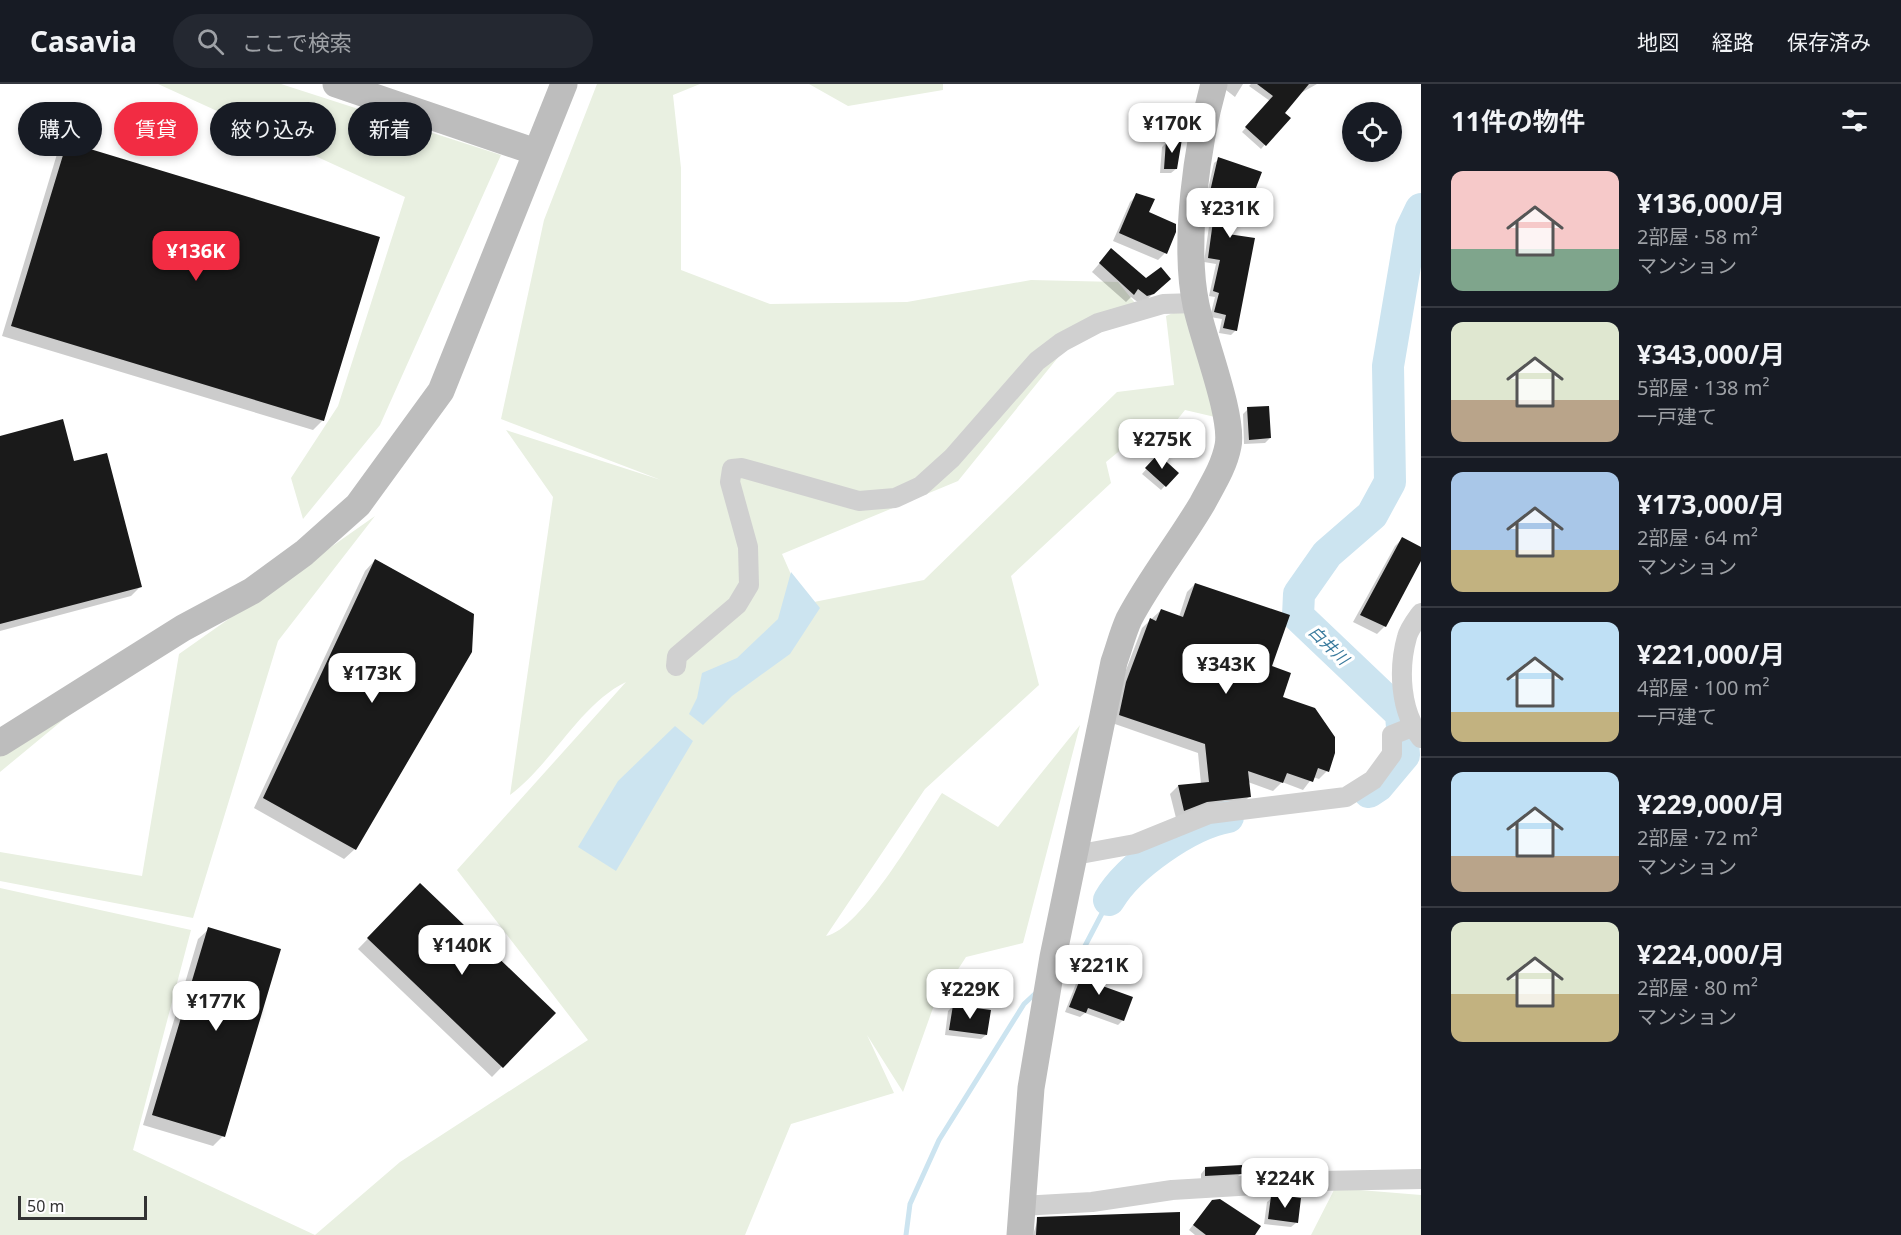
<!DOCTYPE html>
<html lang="ja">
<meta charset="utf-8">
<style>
:root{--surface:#171b24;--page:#242831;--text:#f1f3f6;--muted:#9ea1a6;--line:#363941;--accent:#f22c43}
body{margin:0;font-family:"Noto Sans","Noto Sans JP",sans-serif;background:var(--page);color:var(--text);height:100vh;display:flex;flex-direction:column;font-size:22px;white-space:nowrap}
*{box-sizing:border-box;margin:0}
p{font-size:20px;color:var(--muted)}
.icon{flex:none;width:33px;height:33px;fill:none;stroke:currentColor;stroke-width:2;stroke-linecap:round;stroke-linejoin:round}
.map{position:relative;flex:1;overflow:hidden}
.panel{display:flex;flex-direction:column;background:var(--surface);width:480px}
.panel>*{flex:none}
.guide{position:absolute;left:18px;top:18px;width:570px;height:54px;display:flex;gap:12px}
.buttons{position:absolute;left:1342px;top:18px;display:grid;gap:12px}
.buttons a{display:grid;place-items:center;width:60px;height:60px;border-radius:50%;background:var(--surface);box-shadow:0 3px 9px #0003;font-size:30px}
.scale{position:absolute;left:18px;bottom:15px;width:129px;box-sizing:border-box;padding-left:6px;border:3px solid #333;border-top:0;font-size:16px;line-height:21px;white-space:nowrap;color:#333;-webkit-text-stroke:4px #fff;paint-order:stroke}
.price{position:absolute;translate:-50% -51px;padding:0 14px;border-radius:12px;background:#fff;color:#222;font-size:20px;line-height:39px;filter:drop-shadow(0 2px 3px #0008)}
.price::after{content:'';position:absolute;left:50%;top:36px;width:18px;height:14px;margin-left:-9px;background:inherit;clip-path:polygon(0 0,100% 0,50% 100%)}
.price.selected{background:var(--accent);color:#fff}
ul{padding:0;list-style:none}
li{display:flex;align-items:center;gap:18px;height:150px;padding:0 30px}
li+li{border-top:2px solid var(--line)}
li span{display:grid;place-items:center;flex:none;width:168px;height:120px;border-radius:12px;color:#555}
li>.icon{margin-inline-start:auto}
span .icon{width:72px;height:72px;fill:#fffc;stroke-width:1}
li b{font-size:26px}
h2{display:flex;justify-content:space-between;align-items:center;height:72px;padding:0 30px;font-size:26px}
.chip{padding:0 21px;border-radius:27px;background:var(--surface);box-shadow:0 3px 9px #0003;font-size:21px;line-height:54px}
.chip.selected{background:var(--accent);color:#fff}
header{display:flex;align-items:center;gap:36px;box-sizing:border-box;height:84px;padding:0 30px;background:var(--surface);border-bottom:2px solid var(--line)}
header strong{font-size:28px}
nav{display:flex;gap:33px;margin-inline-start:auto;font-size:21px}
.search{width:420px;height:54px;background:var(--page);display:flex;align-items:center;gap:15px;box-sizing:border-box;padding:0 21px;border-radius:33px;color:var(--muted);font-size:22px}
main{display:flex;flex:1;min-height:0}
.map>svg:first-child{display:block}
.green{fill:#e9f0e1}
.water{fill:#cce4f0}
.shadow{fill:#0003}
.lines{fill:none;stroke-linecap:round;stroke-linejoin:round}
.stream{stroke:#cce4f0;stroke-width:5}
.river{stroke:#cce4f0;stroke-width:32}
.building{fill:#1a1a1a}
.street{stroke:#d0d0d0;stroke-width:20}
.secondary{stroke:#bdbdbd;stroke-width:27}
.labels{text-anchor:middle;stroke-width:6;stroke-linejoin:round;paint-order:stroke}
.water-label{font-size:16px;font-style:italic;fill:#397a9d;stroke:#fff}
</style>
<header>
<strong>Casavia</strong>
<div class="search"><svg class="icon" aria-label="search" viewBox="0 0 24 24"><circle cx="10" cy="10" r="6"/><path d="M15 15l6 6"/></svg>ここで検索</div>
<nav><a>地図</a><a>経路</a><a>保存済み</a></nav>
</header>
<main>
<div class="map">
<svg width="1421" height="1151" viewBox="0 0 1421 1151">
<rect width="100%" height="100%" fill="#fff"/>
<!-- green -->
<path class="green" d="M158,0H281L501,71L380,341L303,435L291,394L338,322L405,113Z
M597,0H700L673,11L681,84V186L770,220L907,218L1031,196L1118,198L1139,224L1098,239L1060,271L958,397L782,470L804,520L924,496L1117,308L1174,301L1166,232L1187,223L1215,333L1185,326L1173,341L1128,360L1106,378L1111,399L1011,492L1039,601L925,705L826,852C861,846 921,740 942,709L998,743L1080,641L1023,859L966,873L933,924L903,1008L867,951L894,1009L791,1040L745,1151H0V804L191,846L133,1066L315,1151L400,1078L588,956L457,786L626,598C580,620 552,680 510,711L553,413L506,346L661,396L501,335L544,136Z
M809,0H943V6L848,22Z
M375,432L278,557L193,834L0,797V768L142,792L179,570Z
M69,631L0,688V671Z
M1335,1104L1421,1111V1151H1311Z"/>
<!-- water -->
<path class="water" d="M791,488L820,524L790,570L732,612L703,641L689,630L697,614L702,589L737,574L778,535Z
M675,642L693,657L616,787L578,763L618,697Z"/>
<!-- shadow -->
<path class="shadow" d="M1225,0H1243L1235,13L1226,6Z
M1251,0H1317L1299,10L1284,29L1286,37L1261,65L1242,48L1270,17L1249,2Z
M1167,58L1176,85L1171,89H1160L1162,63Z
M67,59L323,336L313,346L2,252L57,70Z
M1219,75L1251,114L1246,118L1227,112V151L1236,246L1231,251L1219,249L1222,235L1210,233L1215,213L1209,212L1216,180L1204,178L1210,135H1204L1205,118L1214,79Z
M1137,111L1165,169L1158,176L1113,157L1130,118Z
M1111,166L1146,196L1162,202L1145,217L1139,219L1131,213L1126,218L1092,188Z
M1248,325L1270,354L1265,359L1244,360L1243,330Z
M0,354L73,379L141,502L131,512L0,547Z
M1158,372L1177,389L1161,406L1142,390Z
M1402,455L1421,474L1385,542L1377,550L1353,538L1395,462Z
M375,476L355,765L344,775L254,724L365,487Z
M1195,500L1270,583L1281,614L1327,687L1319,695L1313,693L1303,706L1282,698L1273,707L1248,698L1250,712L1242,720L1176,734L1170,710L1178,702L1201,700L1198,669L1112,639L1118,607L1142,544L1161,526L1179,533L1187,508Z
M420,801L554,929L492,993L358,865Z
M209,845L223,1052L213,1062L143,1041L198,855Z
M1087,879L1095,901L1123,936L1118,941L1085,929L1080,933L1065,928L1082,884Z
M953,922L986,951L981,955L945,951L948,927Z
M1205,1085L1241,1089L1236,1094L1201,1096V1090Z
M1272,1114L1296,1139L1291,1143L1264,1140L1267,1118Z
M1208,1122L1253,1151H1195L1189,1146Z
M1038,1135L1179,1151H1033Z"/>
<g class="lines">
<!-- stream -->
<path class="stream" d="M1060,887L1074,883L1109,816
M906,1151L910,1120L939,1056L1024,920L1038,907"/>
<!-- river -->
<path class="river" d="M1369,708L1378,702L1404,671L1401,630L1298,532L1299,510L1327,470L1372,431L1390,398L1388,282L1411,146L1421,125
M1109,816C1129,782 1189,740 1228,733"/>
</g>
<!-- building -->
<path class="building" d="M1257,0H1309L1285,29L1291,34L1266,62L1245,43L1273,12Z
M1182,55L1177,85H1164L1166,57Z
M67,58L380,153L324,337L11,242Z
M1218,73L1262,88L1252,114L1229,107L1228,150L1255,154L1237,247L1223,244L1226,231L1214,228L1219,209L1213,207L1220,176L1208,174L1214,130H1208L1209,112Z
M1136,109L1155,115L1149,128L1176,140V148L1167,170L1119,149Z
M1111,164L1146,194L1161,183L1171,195L1154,210L1147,212L1138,205L1134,211L1099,179Z
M1269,322L1271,354L1249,356L1247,323Z
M63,335L74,377L107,369L142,503L0,540V352Z
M1158,370L1179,389L1166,403L1145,384Z
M1402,453L1421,463V477L1386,543L1360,531Z
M375,475L474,530L472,568L356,766L263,714Z
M1195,499L1290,531L1272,582L1291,589L1283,613L1315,624L1335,653V669L1329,688L1318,684L1313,698L1287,689L1283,699L1248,687L1251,713L1207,718L1184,727L1178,701L1209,698L1205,660L1119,631L1126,598L1150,534L1156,537L1161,525L1183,533Z
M420,799L556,929L503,984L367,854Z
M208,843L281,865L225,1053L152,1031Z
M1087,878L1103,884L1097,900L1133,913L1124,937L1088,924L1086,929L1069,923Z
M953,921L991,926L987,951L949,946Z
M1242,1081V1090L1205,1092V1083Z
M1280,1111L1301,1114L1298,1139L1268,1135L1271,1112Z
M1220,1115L1261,1142L1255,1151H1206L1193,1141L1212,1116Z
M1180,1128V1151H1036L1037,1133Z"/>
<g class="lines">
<!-- street -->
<path class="street" d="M1421,529C1416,536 1409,545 1407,553C1398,585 1400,627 1421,654
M676,582L677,572L737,521L749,501L748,463L730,398L732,385L742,384L859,417L895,414L921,402L952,374L1037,277L1062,258L1098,239L1163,220L1196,219
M1075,771L1135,760L1209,730L1346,713L1373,696L1392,670V651L1412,643
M1021,1122L1092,1118L1172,1106L1321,1097L1421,1095"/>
<!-- secondary -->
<path class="secondary" d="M336,0L536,68
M0,659L183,544L252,507L304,469L358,421L441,307L564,0
M1020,1151L1031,1004L1053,873L1114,578C1119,564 1123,548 1129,535C1150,495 1179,459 1202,420C1212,401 1224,383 1228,362C1234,333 1203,255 1196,221C1183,159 1197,61 1214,0"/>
</g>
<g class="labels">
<!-- water labels -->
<g class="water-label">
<text transform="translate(1329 561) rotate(44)" y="6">白井川</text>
</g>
</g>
</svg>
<div class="buttons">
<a><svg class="icon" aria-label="locate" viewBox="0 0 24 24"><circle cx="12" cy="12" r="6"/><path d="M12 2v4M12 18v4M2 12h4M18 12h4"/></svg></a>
</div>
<div class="scale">50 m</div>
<b class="price" style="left:1172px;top:70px">¥170K</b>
<b class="price" style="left:1230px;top:155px">¥231K</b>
<b class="price selected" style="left:196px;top:198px">¥136K</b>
<b class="price" style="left:1162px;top:386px">¥275K</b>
<b class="price" style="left:1226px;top:611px">¥343K</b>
<b class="price" style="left:372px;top:620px">¥173K</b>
<b class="price" style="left:462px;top:892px">¥140K</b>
<b class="price" style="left:1099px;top:912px">¥221K</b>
<b class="price" style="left:970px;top:936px">¥229K</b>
<b class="price" style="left:216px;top:948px">¥177K</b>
<b class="price" style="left:1285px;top:1125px">¥224K</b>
<div class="guide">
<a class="chip">購入</a>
<a class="chip selected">賃貸</a>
<a class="chip">絞り込み</a>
<a class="chip">新着</a>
</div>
</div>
<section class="panel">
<h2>11件の物件<svg class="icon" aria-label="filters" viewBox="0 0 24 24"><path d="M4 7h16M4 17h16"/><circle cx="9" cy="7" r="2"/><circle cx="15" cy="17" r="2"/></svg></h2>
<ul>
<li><span style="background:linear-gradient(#f6c9c9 65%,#7fa58c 0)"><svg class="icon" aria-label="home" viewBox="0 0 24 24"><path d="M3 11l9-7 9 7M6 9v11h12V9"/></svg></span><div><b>¥136,000/月</b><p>2部屋 · 58 m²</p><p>マンション</p></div></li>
<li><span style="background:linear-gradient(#dfe7d0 65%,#b9a48a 0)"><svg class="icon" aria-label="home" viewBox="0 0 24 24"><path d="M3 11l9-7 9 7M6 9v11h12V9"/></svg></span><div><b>¥343,000/月</b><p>5部屋 · 138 m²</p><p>一戸建て</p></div></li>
<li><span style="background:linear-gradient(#a9c7e8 65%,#c2b280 0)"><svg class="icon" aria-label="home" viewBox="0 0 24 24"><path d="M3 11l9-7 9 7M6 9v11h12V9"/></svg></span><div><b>¥173,000/月</b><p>2部屋 · 64 m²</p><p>マンション</p></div></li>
<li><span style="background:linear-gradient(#bfe0f5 75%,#c2b280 0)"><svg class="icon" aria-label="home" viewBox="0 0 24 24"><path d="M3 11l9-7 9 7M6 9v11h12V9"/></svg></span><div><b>¥221,000/月</b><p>4部屋 · 100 m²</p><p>一戸建て</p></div></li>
<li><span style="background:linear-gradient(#bfe0f5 70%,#b9a48a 0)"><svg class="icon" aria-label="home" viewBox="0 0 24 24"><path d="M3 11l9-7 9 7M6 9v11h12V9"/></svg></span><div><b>¥229,000/月</b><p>2部屋 · 72 m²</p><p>マンション</p></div></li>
<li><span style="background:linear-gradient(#dfe7d0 60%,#c2b280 0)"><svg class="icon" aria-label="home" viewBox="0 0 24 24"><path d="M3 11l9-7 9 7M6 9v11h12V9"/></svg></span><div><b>¥224,000/月</b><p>2部屋 · 80 m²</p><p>マンション</p></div></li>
</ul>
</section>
</main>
